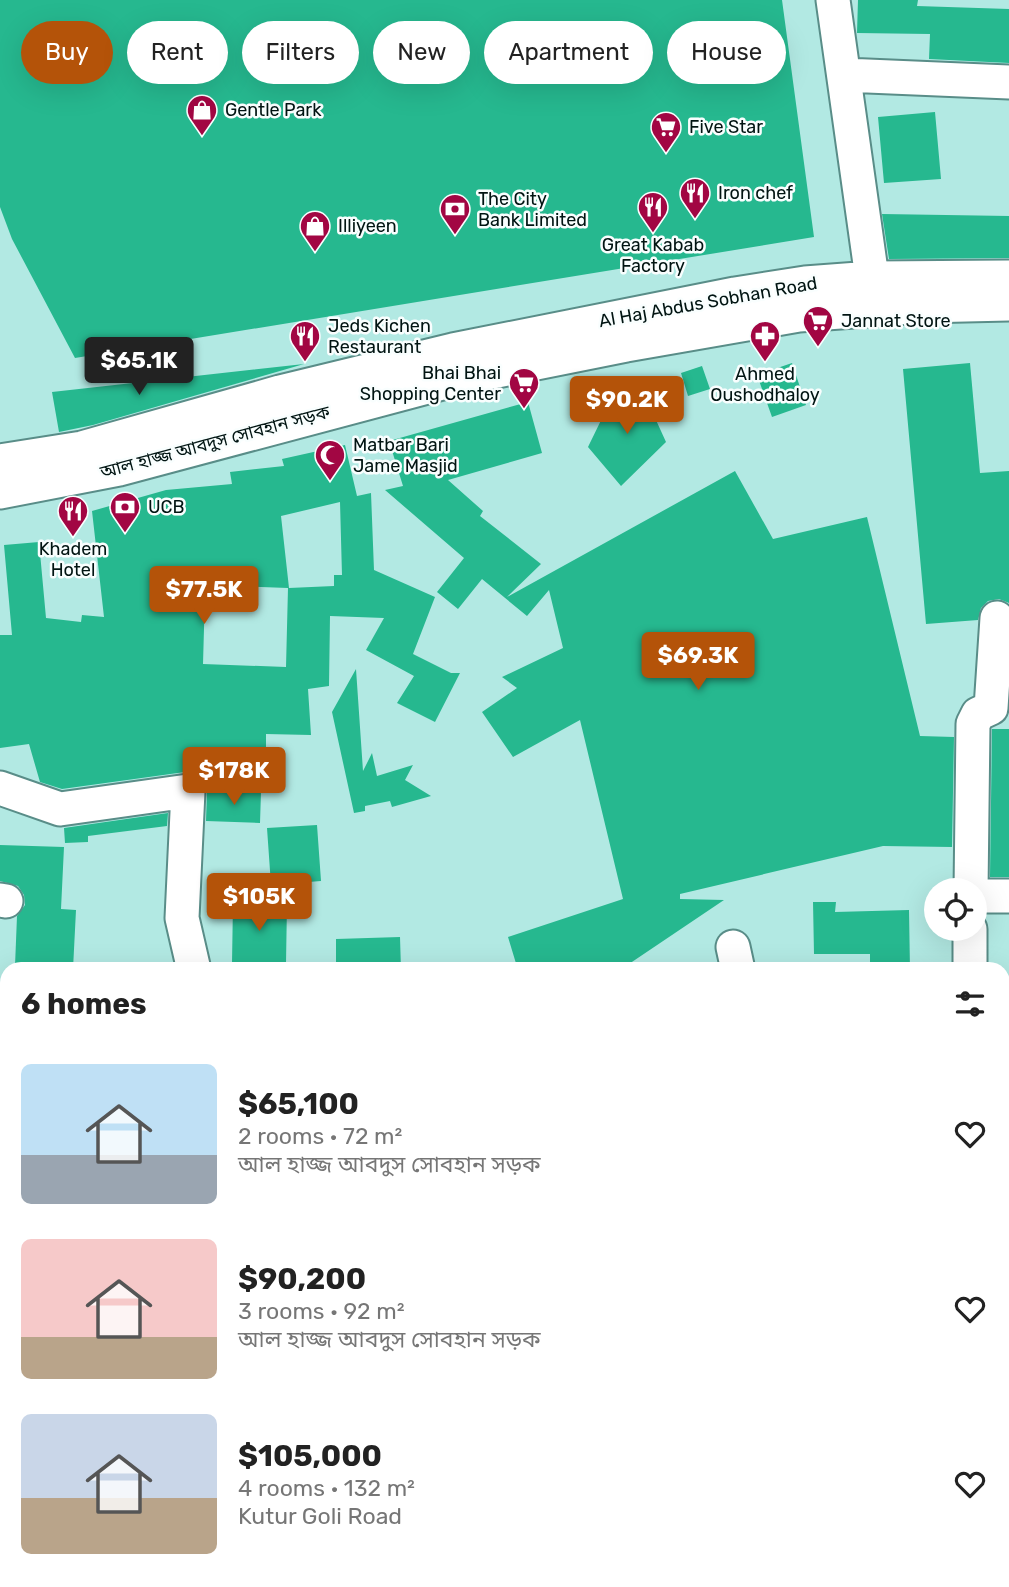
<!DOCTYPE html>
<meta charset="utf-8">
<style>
:root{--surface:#fff;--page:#f6f6f6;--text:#222;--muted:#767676;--accent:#b45309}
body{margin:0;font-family:Rubik,"Noto Sans Bengali",sans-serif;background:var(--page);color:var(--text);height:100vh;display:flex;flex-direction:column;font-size:26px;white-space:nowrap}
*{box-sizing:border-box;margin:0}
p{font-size:23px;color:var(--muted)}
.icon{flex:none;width:38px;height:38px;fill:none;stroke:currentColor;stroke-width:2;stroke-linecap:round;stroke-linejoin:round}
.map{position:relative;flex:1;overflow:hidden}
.drawer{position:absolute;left:0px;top:962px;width:1010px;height:625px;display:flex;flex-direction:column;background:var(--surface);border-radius:21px 21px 0 0;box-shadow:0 7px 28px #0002}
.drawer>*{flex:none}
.banner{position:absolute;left:21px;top:21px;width:968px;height:63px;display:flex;gap:14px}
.controls{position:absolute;left:924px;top:878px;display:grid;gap:14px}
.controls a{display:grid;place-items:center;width:63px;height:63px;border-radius:50%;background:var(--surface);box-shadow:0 7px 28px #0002;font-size:35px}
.price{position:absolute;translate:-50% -60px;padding:0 16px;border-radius:7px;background:var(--accent);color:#fff;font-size:23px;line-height:46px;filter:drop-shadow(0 2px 4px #0008)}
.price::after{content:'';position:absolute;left:50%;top:42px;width:21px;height:16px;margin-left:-10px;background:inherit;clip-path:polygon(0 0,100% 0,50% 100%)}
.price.selected{background:#222;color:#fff}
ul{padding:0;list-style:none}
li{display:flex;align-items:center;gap:21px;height:175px;padding:0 21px}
li span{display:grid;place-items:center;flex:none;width:196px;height:140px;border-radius:10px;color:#555}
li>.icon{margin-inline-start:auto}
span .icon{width:84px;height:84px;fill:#fffc;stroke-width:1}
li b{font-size:30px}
h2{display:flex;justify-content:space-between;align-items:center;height:84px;padding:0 21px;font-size:30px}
.pill{padding:0 24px;border-radius:32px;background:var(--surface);box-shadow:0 7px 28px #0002;font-size:24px;line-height:63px}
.pill.selected{background:var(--accent);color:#fff}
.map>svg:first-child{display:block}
.building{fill:#26b88f;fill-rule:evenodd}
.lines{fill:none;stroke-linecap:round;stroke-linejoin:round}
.minor-casing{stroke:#598d88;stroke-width:37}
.minor{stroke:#fff;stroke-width:33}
.labels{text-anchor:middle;stroke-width:5;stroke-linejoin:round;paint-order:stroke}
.poi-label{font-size:18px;fill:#011412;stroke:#f9fefe;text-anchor:start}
.street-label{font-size:18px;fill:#011412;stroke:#f9fefe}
</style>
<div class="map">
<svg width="1009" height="1587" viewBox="0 0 1009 1587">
<rect width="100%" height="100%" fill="#b2e9e3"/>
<!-- building -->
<path class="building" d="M0,0H782L814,237L75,358L12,239L0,207Z
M858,0H918L917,6L1009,9V63L929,59L930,34L857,33Z
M935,112L941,179L884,183L878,117Z
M882,214L1009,216V258L889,259Z
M792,363L806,405L772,417L757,375Z
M970,363L980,473L1009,471V603L999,599L988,601L981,608L978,620L926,624L903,369Z
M304,364L93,425L59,432L52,392Z
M702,366L710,389L688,396L681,373Z
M640,385L666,442L621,486L588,447L607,408Z
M528,402L542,453L448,480L483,511L480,516L541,564L507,597L735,471L773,539L867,517L920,736L954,737L952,847L883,846L680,894V899L724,900L620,970H518L508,937L623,899L580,720L513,757L482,712L517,688L502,677L563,648L549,590L527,616L482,579L458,609L437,592L464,558L385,490L403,486L389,441Z
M345,445L357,496L371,493L374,570L435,597L413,654L451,673H460L435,722L397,703L414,676L366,650L384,618L330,616L329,686L308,689L311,735L266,734V749L198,747L200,777L185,772L62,789L40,782L29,744L0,748V635H12L4,545L39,542L46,618L81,622L82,615L104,617L92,511L166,490L232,484L230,472L284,466L282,459ZM340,502L342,575H334V586L289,588L281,516ZM230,586L288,588L286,667L203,664L205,593L231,590Z
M356,669L363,771L372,753L377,776L413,765L405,780L431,796L392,807L390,801L365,806V811L354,813L332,712Z
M992,729H1009V877H990Z
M207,791L261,792L260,823L206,821Z
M168,813L167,826L88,836V842L65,843L64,828Z
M317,825L321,881L271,885L267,828Z
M0,845L64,847L61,909L76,910L73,969L15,966L17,916L25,905L24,895L18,886L0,881Z
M813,902H836L835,912L909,910L910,970H870V954H814Z
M233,903L287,904L286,963H232Z
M400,937L401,970H336V939Z"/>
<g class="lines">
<!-- minor casing -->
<g class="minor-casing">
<path id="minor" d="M833,0L872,278
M844,75L1009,82
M0,461L82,448L280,392L453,350L735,294L805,283L872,278L1009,277
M0,492L119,469L457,379L626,345L799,315L923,306L1009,304
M0,788L60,809L188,791L182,918L194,970
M971,891L973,724L978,714L991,708L997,618
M975,896H1009
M0,900L6,901
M738,970L733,947L738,970
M970,970V929
M1003,1091H1009
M1003,1279L1009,1281
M0,1462L7,1463
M1003,1531H1009
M710,1587L711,1580"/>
</g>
<!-- minor -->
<use href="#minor" class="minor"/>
</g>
<!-- icons -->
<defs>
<g id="shop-pin" transform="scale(1.575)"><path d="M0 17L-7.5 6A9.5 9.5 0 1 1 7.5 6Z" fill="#a20643" stroke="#f9fefe"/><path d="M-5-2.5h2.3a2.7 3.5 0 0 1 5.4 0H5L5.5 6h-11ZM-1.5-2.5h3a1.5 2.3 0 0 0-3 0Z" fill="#fff"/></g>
<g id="supermarket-pin" transform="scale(1.575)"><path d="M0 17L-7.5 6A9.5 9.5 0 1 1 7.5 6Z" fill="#a20643" stroke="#f9fefe"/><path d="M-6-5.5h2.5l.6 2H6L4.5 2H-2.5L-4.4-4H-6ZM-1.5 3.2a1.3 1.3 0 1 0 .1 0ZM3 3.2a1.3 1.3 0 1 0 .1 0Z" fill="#fff"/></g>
<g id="restaurant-pin" transform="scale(1.575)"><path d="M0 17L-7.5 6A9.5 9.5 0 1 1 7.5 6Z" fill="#a20643" stroke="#f9fefe"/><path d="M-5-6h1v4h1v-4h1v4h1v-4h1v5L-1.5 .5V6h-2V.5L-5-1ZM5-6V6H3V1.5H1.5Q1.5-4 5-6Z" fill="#fff"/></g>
<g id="bank-pin" transform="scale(1.575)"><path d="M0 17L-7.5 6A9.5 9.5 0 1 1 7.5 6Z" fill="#a20643" stroke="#f9fefe"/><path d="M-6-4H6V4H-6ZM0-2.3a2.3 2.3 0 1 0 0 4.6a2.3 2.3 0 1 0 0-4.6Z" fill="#fff"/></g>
<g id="pharmacy-pin" transform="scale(1.575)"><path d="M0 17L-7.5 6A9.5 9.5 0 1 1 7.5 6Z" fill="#a20643" stroke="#f9fefe"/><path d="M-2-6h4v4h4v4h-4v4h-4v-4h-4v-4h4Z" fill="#fff"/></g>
<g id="mosque-pin" transform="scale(1.575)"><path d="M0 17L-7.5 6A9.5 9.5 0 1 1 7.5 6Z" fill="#a20643" stroke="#f9fefe"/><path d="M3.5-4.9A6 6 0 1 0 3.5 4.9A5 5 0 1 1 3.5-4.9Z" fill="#fff"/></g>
</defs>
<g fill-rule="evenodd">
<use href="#shop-pin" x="202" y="110"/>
<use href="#supermarket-pin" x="666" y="127"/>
<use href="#restaurant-pin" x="695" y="193"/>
<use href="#restaurant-pin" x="653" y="207"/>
<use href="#bank-pin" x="455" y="209"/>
<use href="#shop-pin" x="315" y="226"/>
<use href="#supermarket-pin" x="818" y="321"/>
<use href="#restaurant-pin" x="305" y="336"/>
<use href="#pharmacy-pin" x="765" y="336"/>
<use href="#supermarket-pin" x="524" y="383"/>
<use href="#mosque-pin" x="330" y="455"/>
<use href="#bank-pin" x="125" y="507"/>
<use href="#restaurant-pin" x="73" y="511"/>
</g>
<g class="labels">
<!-- poi labels -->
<g class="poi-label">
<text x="225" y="116">Gentle Park</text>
<text x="689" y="133">Five Star</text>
<text x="718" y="199">Iron chef</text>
<text x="478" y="205">The City<tspan x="478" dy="21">Bank Limited</tspan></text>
<text x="338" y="232">Illiyeen</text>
<text x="653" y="251" text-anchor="middle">Great Kabab<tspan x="653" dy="21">Factory</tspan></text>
<text x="841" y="327">Jannat Store</text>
<text x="328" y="332">Jeds Kichen<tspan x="328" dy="21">Restaurant</tspan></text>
<text x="501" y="379" text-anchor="end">Bhai Bhai<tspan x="501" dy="21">Shopping Center</tspan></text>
<text x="765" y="380" text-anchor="middle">Ahmed<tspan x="765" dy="21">Oushodhaloy</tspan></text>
<text x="353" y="451">Matbar Bari<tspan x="353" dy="21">Jame Masjid</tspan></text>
<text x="148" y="513">UCB</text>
<text x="73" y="555" text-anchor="middle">Khadem<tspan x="73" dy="21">Hotel</tspan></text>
</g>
<!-- street labels -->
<g class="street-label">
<text transform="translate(708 302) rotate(-10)" y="6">Al Haj Abdus Sobhan Road</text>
<text transform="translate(215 442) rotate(-15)" y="6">আল হাজ্জ আবদুস সোবহান সড়ক</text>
</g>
</g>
</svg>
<div class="controls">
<a><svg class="icon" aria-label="locate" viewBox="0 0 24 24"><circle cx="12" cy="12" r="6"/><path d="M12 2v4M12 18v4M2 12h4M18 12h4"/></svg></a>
</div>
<b class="price selected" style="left:139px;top:397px">$65.1K</b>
<b class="price" style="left:627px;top:436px">$90.2K</b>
<b class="price" style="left:204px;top:626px">$77.5K</b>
<b class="price" style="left:698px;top:692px">$69.3K</b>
<b class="price" style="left:234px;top:807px">$178K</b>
<b class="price" style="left:259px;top:933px">$105K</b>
<div class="banner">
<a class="pill selected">Buy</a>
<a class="pill">Rent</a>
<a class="pill">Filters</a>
<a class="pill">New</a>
<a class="pill">Apartment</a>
<a class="pill">House</a>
</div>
<section class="drawer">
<h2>6 homes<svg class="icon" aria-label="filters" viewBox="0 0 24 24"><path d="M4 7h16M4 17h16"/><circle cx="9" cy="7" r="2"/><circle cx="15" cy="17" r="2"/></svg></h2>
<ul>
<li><span style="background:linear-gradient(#bfe0f5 65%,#9aa5b1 0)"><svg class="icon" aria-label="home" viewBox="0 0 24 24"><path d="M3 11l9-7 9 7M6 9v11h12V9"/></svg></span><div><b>$65,100</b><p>2 rooms · 72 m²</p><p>আল হাজ্জ আবদুস সোবহান সড়ক</p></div><svg class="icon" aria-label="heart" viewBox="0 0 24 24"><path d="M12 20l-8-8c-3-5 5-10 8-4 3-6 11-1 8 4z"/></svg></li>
<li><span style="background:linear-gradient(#f6c9c9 70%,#b9a48a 0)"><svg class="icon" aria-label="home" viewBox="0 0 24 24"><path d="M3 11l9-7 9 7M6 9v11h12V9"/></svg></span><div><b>$90,200</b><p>3 rooms · 92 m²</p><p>আল হাজ্জ আবদুস সোবহান সড়ক</p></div><svg class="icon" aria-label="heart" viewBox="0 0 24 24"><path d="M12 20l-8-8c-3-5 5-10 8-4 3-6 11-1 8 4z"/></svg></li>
<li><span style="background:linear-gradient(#c9d6e8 60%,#b9a48a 0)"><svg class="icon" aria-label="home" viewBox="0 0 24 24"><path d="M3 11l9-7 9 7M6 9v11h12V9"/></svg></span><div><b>$105,000</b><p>4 rooms · 132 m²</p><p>Kutur Goli Road</p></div><svg class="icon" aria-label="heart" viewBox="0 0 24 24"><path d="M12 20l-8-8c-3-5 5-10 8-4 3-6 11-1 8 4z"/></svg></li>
</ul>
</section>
</div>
